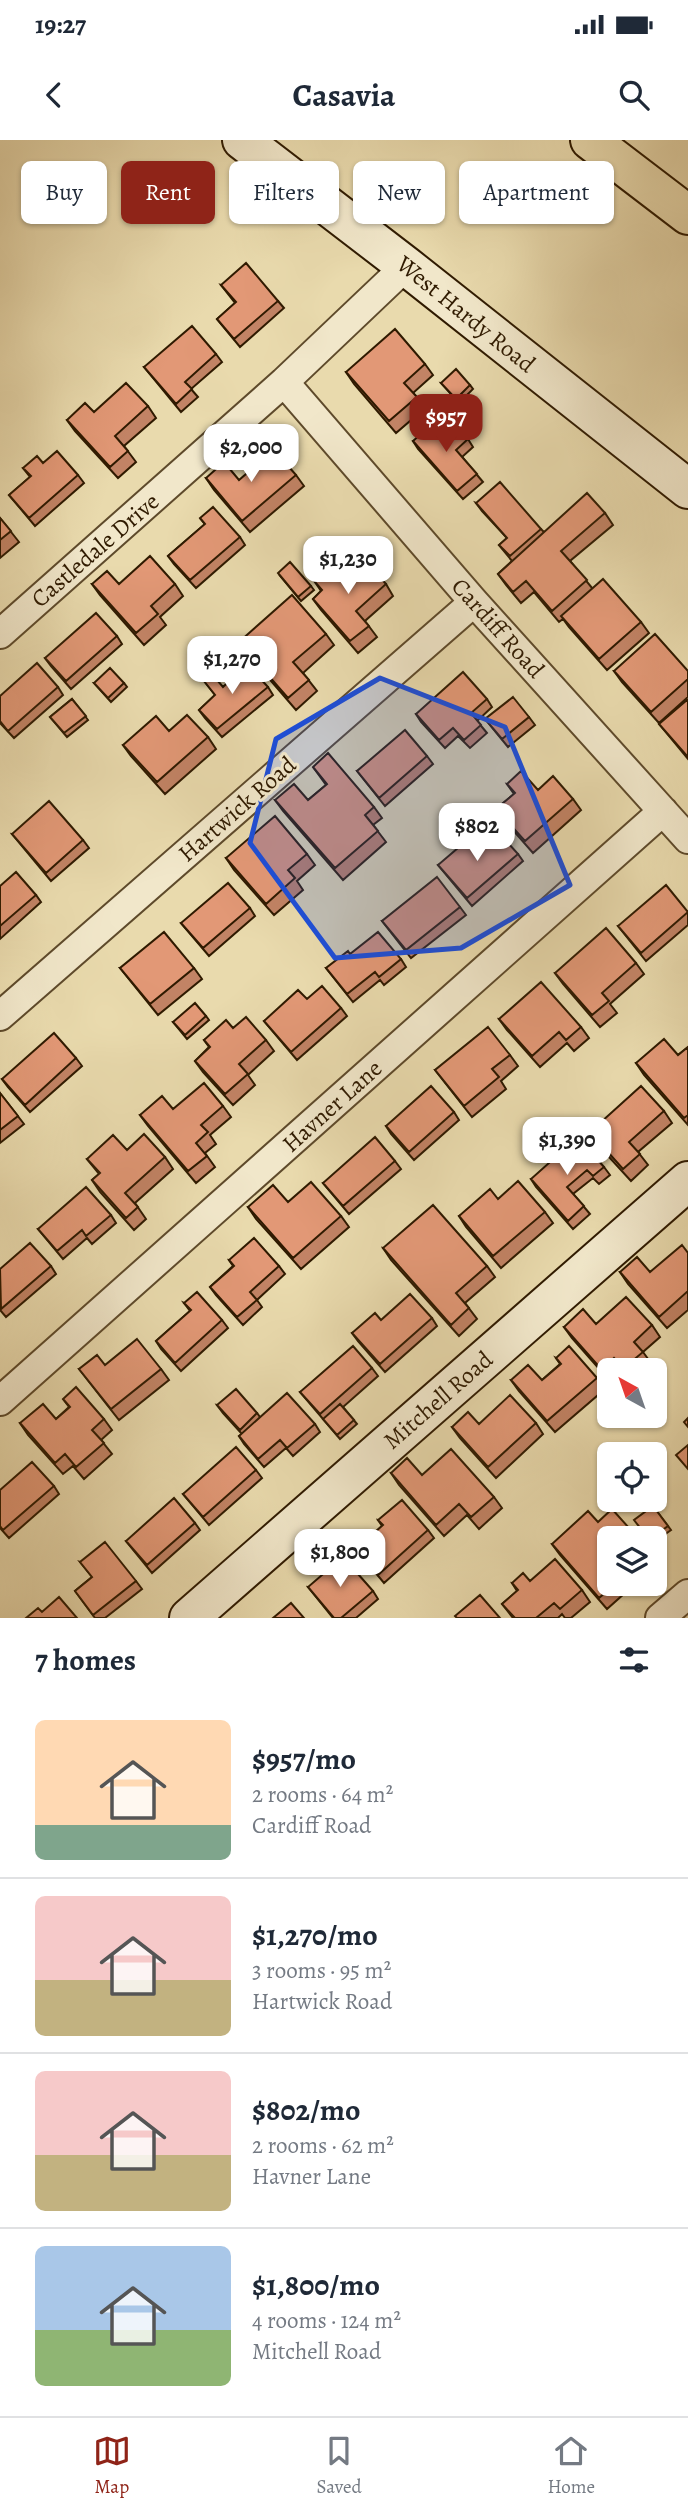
<!DOCTYPE html>
<meta charset="utf-8">
<style>
:root{--surface:#fff;--page:#f2f2f3;--text:#1f2937;--muted:#747a83;--line:#e0e1e3;--accent:#8f2418}
body{margin:0;font-family:Alegreya,serif;background:var(--page);color:var(--text);height:100vh;display:flex;flex-direction:column;font-size:26px;white-space:nowrap}
*{box-sizing:border-box;margin:0}
p{font-size:23px;color:var(--muted)}
.icon{flex:none;width:38px;height:38px;fill:none;stroke:currentColor;stroke-width:2;stroke-linecap:round;stroke-linejoin:round}
.map{position:relative;height:1478px;overflow:hidden}
.drawer{display:flex;flex-direction:column;background:var(--surface);flex:1}
.drawer>*{flex:none}
.hud{position:absolute;left:21px;top:21px;width:648px;height:63px;display:flex;gap:14px}
.needle{width:46px;rotate:320deg}
.fabs{position:absolute;left:597px;top:1218px;display:grid;gap:14px}
.fabs a{display:grid;place-items:center;width:70px;height:70px;border-radius:10px;background:var(--surface);box-shadow:0 2px 5px #0004;font-size:35px}
.price{position:absolute;translate:-50% -60px;padding:0 16px;border-radius:14px;background:#fff;color:#222;font-size:23px;line-height:46px;filter:drop-shadow(0 2px 4px #0008)}
.price::after{content:'';position:absolute;left:50%;top:42px;width:21px;height:16px;margin-left:-10px;background:inherit;clip-path:polygon(0 0,100% 0,50% 100%)}
.price.on{background:var(--accent);color:#fff}
ul{padding:0;list-style:none}
li{display:flex;align-items:center;gap:21px;height:175px;padding:0 35px}
li+li{border-top:2px solid var(--line)}
li span{display:grid;place-items:center;flex:none;width:196px;height:140px;border-radius:10px;color:#555}
li>.icon{margin-inline-start:auto}
span .icon{width:84px;height:84px;fill:#fffc;stroke-width:1}
li b{font-size:30px}
h2{display:flex;justify-content:space-between;align-items:center;height:84px;padding:0 35px;font-size:30px}
.pill{padding:0 24px;border-radius:10px;background:var(--surface);box-shadow:0 2px 5px #0004;font-size:24px;line-height:63px}
.pill.on{background:var(--accent);color:#fff}
.status{display:flex;justify-content:space-between;align-items:center;height:49px;padding:0 35px;background:var(--surface);direction:ltr}
.status svg{height:19px;fill:currentColor}
header{display:flex;justify-content:space-between;align-items:center;height:91px;padding:0 35px;background:var(--surface);font-size:32px;font-weight:700}
.menu{display:flex;justify-content:space-around;align-items:center;height:98px;border-top:2px solid var(--line);background:var(--surface);font-size:19px;color:var(--muted)}
.menu a{display:grid;justify-items:center;gap:4px}
.menu .on{color:var(--accent)}
.map>svg:first-child{display:block}
.lines{fill:none;stroke-linecap:round;stroke-linejoin:round}
.street-casing{stroke:#5e4a2b;stroke-width:32}
.secondary-casing{stroke:#2f1a00;stroke-width:42}
.highway-casing{stroke:#2f1a00;stroke-width:42}
.street{stroke:#f1e7ca;stroke-width:28}
.secondary{stroke:#f1e7ca;stroke-width:38}
.highway{stroke:#e9daad;stroke-width:38}
.wall{fill:#c28365;stroke:#2f1a00;stroke-width:2}
.building{fill:#e29876;stroke:#2f1a00;stroke-width:2}
.marked{fill:#1d4ed8;fill-opacity:0.2;stroke:#1d4ed8;stroke-width:5;stroke-linejoin:round}
.labels{text-anchor:middle;stroke-width:6;stroke-linejoin:round;paint-order:stroke}
.street-label{font-size:24px;fill:#2f1a00;stroke:#f1e7ca}
</style>
<div class="status"><b>19:27</b><svg viewBox="0 0 49 12"><path d="M0 12V9h3v3zM5 12V6h3v6zM10 12V3h3v9zM15 12V0h3v12zM26 1h20v11H26zM47 4h2v5h-2z"/></svg></div>
<header><svg class="icon" aria-label="back" viewBox="0 0 24 24"><path d="M15 5l-7 7 7 7"/></svg>Casavia<svg class="icon" aria-label="search" viewBox="0 0 24 24"><circle cx="10" cy="10" r="6"/><path d="M15 15l6 6"/></svg></header>
<div class="map">
<svg width="688" height="1478" viewBox="0 0 688 1478">
<rect width="100%" height="100%" fill="#e9daad"/>
<filter id="stains"><feTurbulence type="fractalNoise" baseFrequency=".00286" numOctaves="4"/><feColorMatrix values="0 0 0 0 .2 0 0 0 0 .09 0 0 0 0 .02 0 0 0 .5 -.17"/></filter>
<radialGradient id="worn" r=".72"><stop offset=".6" stop-color="#630" stop-opacity="0"/><stop offset="1" stop-color="#630" stop-opacity=".3"/></radialGradient>
<g class="lines">
<!-- street casing -->
<g class="street-casing">
<path id="street" d="M284,242L474,462L688,699
M0,494L284,242L406,126
M0,876L474,462
M0,1261L663,671
M660,1478L688,1454"/>
</g>
<!-- secondary casing -->
<g class="secondary-casing">
<path id="secondary" d="M242,0L406,126L688,349
M189,1478L688,1041"/>
</g>
<!-- highway casing -->
<g class="highway-casing">
<path id="highway" d="M590,0L688,75"/>
</g>
<!-- street -->
<use href="#street" class="street"/>
<!-- secondary -->
<use href="#secondary" class="secondary"/>
<!-- highway -->
<use href="#highway" class="highway"/>
</g>
<!-- wall -->
<path class="wall" d="M221,145L278,161L284,168L240,207L217,179L235,163Z
M216,214L222,222L191,249L198,257L181,272L144,227Z
M425,224L433,235L413,253L425,268L396,293L354,244L346,232Z
M441,243L470,245L473,249L459,263Z
M148,266L156,278L124,306L136,322L118,338L75,291L67,280L94,272Z
M441,292L468,299L473,307L462,317L483,342L463,359L418,309L413,301Z
M43,323L78,335L84,343L35,386L9,355L30,337L23,328Z
M296,335L304,346L250,392L214,350L206,338L239,340Z
M476,363L541,389L544,392L605,373L613,385L570,421L592,448L641,482L649,493L607,530L569,487L563,479L559,482L534,452L521,463L506,445L498,434L512,421L499,405L507,398L482,371Z
M0,378L19,402L0,418Z
M200,378L240,397L245,405L196,448L174,424L168,416L205,384Z
M281,437L311,446L314,450L301,461Z
M336,438L386,444L393,456L365,481L377,497L358,513L321,470L313,459L321,451L315,442Z
M92,444H175L183,456L160,477L166,485L144,505L100,455Z
M326,494L334,505L303,533L317,551L296,570L247,513L239,502Z
M117,496L122,504L71,549L51,526L45,518Z
M614,531H688V557L659,583L622,542Z
M204,541L223,547H268L273,555L222,597L205,578L199,570L215,555Z
M94,543H124L127,547L111,562Z
M58,547L63,555L14,598L0,583V556Z
M72,559L88,580L67,597L50,577Z
M487,559L492,567L477,581L487,593L470,608L458,596L445,608L421,582L416,574Z
M688,560V619L659,584Z
M529,577L535,585L508,607L485,579Z
M169,591L208,597L216,609L165,654L131,616L123,605Z
M427,616L433,624L385,666L357,631Z
M313,627L374,667L382,678L373,685L386,702L343,740L283,671L275,660H308L326,645Z
M507,644L573,659L581,670L533,713L504,680L496,669L514,654Z
M12,694L83,700L89,708L51,741Z
M473,711L518,714L523,721L472,766L438,725Z
M307,714L315,725L297,741L303,750L274,775L234,730L226,718Z
M0,746L36,755L41,762L0,799Z
M460,767L466,775L411,818L382,781Z
M250,768L255,776L209,816L181,783Z
M688,771V785L646,821L618,786Z
M401,819L406,827L384,845L380,840L353,862L326,828Z
M636,823L644,834L610,864L617,873L600,887L563,844L555,833Z
M120,828H194L202,839L158,875Z
M307,859L341,868L347,876L297,920L264,881Z
M206,876L209,880L187,899L173,882Z
M499,879L581,887L589,898L574,911L567,903L540,927L507,890Z
M233,888L266,900L274,911L248,935L255,945L233,965L203,932L195,921L209,907L204,900Z
M688,907V985L644,935L636,923L678,915Z
M510,915L518,926L501,941L506,949L472,977L435,930Z
M76,918L82,926L30,972L8,947L2,939Z
M0,953L24,984L0,1003Z
M223,966L231,977L210,995L216,1004L205,1013L215,1027L196,1043L148,986L140,975L173,969Z
M664,971L672,983L638,1012L648,1025L631,1041L597,1004L590,992Z
M454,972L459,980L414,1020L391,994L386,986Z
M127,1010L165,1017L173,1029L135,1063L146,1079L134,1090L100,1052L92,1040L99,1034L87,1019Z
M395,1021L401,1029L349,1074L323,1043Z
M604,1027L610,1035L599,1044L593,1038L573,1054L590,1074L573,1089L536,1047L531,1039Z
M498,1059L545,1072L553,1083L501,1128L466,1087L459,1076Z
M288,1062L341,1076L349,1087L301,1129L256,1079L248,1067Z
M111,1075L116,1083L92,1104L87,1098L63,1119L38,1089Z
M383,1108L487,1126L495,1137L465,1163L477,1179L459,1196L391,1120Z
M688,1113V1170L667,1188L628,1144L620,1132H650Z
M229,1120L279,1126L285,1134L257,1160L262,1167L243,1185L216,1155L210,1147L233,1126Z
M51,1126L56,1134L6,1177L0,1170V1129Z
M184,1163L222,1180L228,1188L181,1231L161,1209L156,1201L190,1171Z
M432,1178L437,1186L385,1232L358,1201L352,1193L381,1180Z
M596,1184L652,1185L660,1197L643,1212L651,1223L642,1230H609V1240L572,1198L564,1187Z
M556,1218L597,1238L605,1249L555,1292L519,1251L511,1240H542L560,1224Z
M105,1225L161,1229L169,1240L119,1280L79,1229Z
M372,1228L378,1236L343,1267L357,1284L340,1299L300,1252Z
M63,1259L104,1279L112,1290L101,1300L112,1314L84,1339L73,1326L63,1334L28,1295L20,1283L56,1279L69,1267Z
M217,1265L257,1273L260,1277L315,1284L320,1292L293,1316L286,1308L264,1327L244,1304L239,1296L242,1294L223,1273Z
M536,1283L543,1294L496,1338L460,1298L452,1287L479,1284Z
M256,1330L262,1338L209,1385L183,1354Z
M391,1333L422,1335L494,1357L502,1368L479,1389L467,1375L444,1396L399,1345Z
M54,1346L59,1354L9,1398L0,1388V1350Z
M653,1366L671,1390L654,1402V1398H648Z
M378,1380L428,1390L434,1398L384,1443L356,1409L382,1386Z
M195,1383L200,1390L152,1433L126,1401Z
M609,1398V1444H620L626,1452L607,1469L560,1415L552,1404Z
M80,1422L136,1441L142,1449L105,1478H95L75,1451L92,1437Z
M512,1443L582,1450L590,1462L571,1478H565L562,1474L558,1478H513L502,1464L517,1451Z
M308,1447L373,1451L378,1459L356,1478H333Z"/>
<!-- building -->
<path class="building" d="M246,123L278,161L234,199L217,179L236,162L221,145Z
M192,186L216,214L185,242L192,249L176,264L144,227Z
M395,189L425,224L404,243L417,257L389,281L346,232Z
M456,229L470,245L456,259L441,243Z
M126,243L148,266L115,296L128,311L110,327L67,280L85,263L94,272Z
M433,283L441,292L452,283L468,299L456,310L477,334L457,351L413,301Z
M274,310L296,335L242,381L206,338L224,322L239,340Z
M57,311L78,335L29,378L9,355L31,336L23,328L37,316L43,323Z
M500,342L541,389L510,416L499,405L507,398L476,363Z
M587,353L605,373L561,411L587,440L552,471L526,441L513,452L498,434Z
M213,367L240,397L190,440L168,416L205,384L200,378Z
M0,378L11,391L0,400Z
M150,416L175,444L151,466L158,474L136,493L92,444L107,431L119,444Z
M361,416L386,444L356,471L369,486L350,501L313,459L322,450L315,442L329,430L336,438Z
M290,422L311,446L298,457L278,433Z
M603,439L641,482L599,519L561,476Z
M292,455L326,494L293,522L309,540L288,558L239,502Z
M96,473L117,496L66,541L45,518Z
M655,494L688,531V539L651,572L614,531Z
M37,523L58,547L8,591L0,581V556Z
M247,524L268,547L217,589L199,570L215,555L204,541L212,534L223,547Z
M110,528L124,543L108,558L94,543Z
M463,532L487,559L471,573L481,585L464,600L453,588L439,600L416,574Z
M513,557L529,577L502,599L485,579Z
M72,559L86,576L64,593L50,577Z
M687,560H688V617L659,584Z
M187,575L208,597L157,642L123,605L156,576L169,591Z
M405,590L427,616L379,658L357,631Z
M328,613L374,667L365,675L378,691L335,728L275,660L294,644L308,660L327,644L313,627Z
M521,631L538,650L553,636L573,659L525,701L496,669L515,653L507,644Z
M49,661L83,700L46,733L12,694Z
M275,676L307,714L288,730L295,738L266,764L226,718Z
M497,691L518,714L467,758L438,725L465,702L473,711Z
M16,732L36,755L0,786V746Z
M437,737L460,767L406,810L382,781Z
M228,743L250,768L203,808L181,783Z
M666,745L688,772L641,813L618,786Z
M606,788L636,823L602,853L609,861L592,875L555,833Z
M164,792L194,828L150,864L120,828Z
M378,792L401,819L379,837L375,832L347,854L326,828L348,811L350,814Z
M541,842L581,887L566,900L559,892L532,916L499,879Z
M322,846L341,868L291,912L264,881L298,850L307,859Z
M195,863L206,876L185,895L173,882Z
M246,877L266,900L239,924L248,934L225,954L195,921L210,907L204,900L226,880L233,888Z
M488,887L510,915L492,929L499,937L464,966L435,930Z
M54,893L76,918L25,965L2,939Z
M664,899L678,915L688,907V975L684,978L636,923Z
M204,943L223,966L201,985L208,992L196,1003L207,1016L188,1031L140,975L162,956L173,969Z
M431,946L454,972L409,1012L386,986Z
M641,946L664,971L629,1002L640,1014L623,1029L590,992Z
M0,953L18,976L0,990Z
M144,994L165,1017L125,1053L138,1067L126,1078L92,1040L100,1033L87,1019L113,995L127,1010Z
M375,997L395,1021L343,1066L323,1043Z
M578,997L604,1027L593,1036L587,1030L567,1047L584,1066L568,1081L531,1039Z
M518,1041L545,1072L493,1116L459,1076L490,1049L498,1059Z
M311,1042L341,1076L293,1118L248,1067L273,1045L288,1062Z
M86,1047L111,1075L86,1096L82,1090L57,1111L38,1089Z
M433,1065L487,1126L456,1153L469,1168L451,1185L383,1108Z
M254,1098L279,1126L250,1152L257,1160L237,1177L210,1147L234,1126L229,1120Z
M30,1103L51,1126L1,1169L0,1129Z
M682,1105L688,1113V1151L659,1177L620,1132L637,1117L650,1132Z
M197,1152L222,1180L175,1223L156,1201L191,1170L184,1163Z
M410,1154L432,1178L380,1224L352,1193L375,1173L381,1180Z
M626,1157L652,1185L634,1202L643,1212L624,1228L614,1218L602,1230L564,1187L583,1169L596,1184Z
M137,1199L161,1229L111,1269L79,1229L97,1215L105,1225Z
M353,1206L372,1228L320,1274L300,1252Z
M569,1206L597,1238L547,1281L511,1240L528,1225L542,1240L561,1224L556,1218Z
M76,1247L104,1279L92,1290L104,1303L76,1327L65,1314L55,1323L20,1283L43,1264L56,1279L70,1267L63,1259Z
M236,1249L257,1273L240,1290L217,1265Z
M287,1253L315,1284L287,1308L280,1300L258,1319L239,1296Z
M510,1255L536,1283L488,1327L452,1287L468,1272L479,1284Z
M340,1264L354,1280L337,1295L323,1279Z
M688,1278V1287L684,1282Z
M688,1305V1329L676,1315Z
M236,1307L256,1330L203,1377L183,1354Z
M451,1309L494,1357L471,1377L459,1364L436,1385L391,1333L407,1318L422,1335Z
M32,1322L54,1346L3,1390L0,1386V1350Z
M174,1358L195,1383L147,1425L126,1401Z
M402,1360L428,1390L378,1435L356,1409L383,1385L378,1380Z
M653,1366L668,1386L651,1398H648L634,1380Z
M612,1369L638,1398H609V1427L607,1428L609,1430V1444H615L599,1458L552,1404L588,1371L598,1382Z
M105,1402L136,1441L93,1475L75,1451L92,1437L80,1422Z
M343,1417L373,1451L341,1478H334L308,1447Z
M555,1419L582,1450L560,1469L554,1463L536,1478H515L502,1464L518,1450L512,1443L523,1433L530,1441Z
M480,1455L500,1478H457L455,1476Z
M59,1457L77,1478H26L38,1468L42,1472Z
M291,1463L304,1478H273Z"/>
<!-- marked area -->
<path class="marked" d="M380,538L505,587L570,745L461,808L335,818L250,703L276,599Z"/>
<g class="labels">
<!-- street labels -->
<g class="street-label">
<text transform="translate(466 174) rotate(39)" y="8">West Hardy Road</text>
<text transform="translate(95 410) rotate(-41)" y="8">Castledale Drive</text>
<text transform="translate(498 488) rotate(48)" y="8">Cardiff Road</text>
<text transform="translate(237 669) rotate(-41)" y="8">Hartwick Road</text>
<text transform="translate(332 966) rotate(-42)" y="8">Havner Lane</text>
<text transform="translate(438 1260) rotate(-41)" y="8">Mitchell Road</text>
</g>
</g>
<rect width="100%" height="100%" filter="url(#stains)"/>
<rect width="100%" height="100%" fill="url(#worn)"/>
</svg>
<div class="fabs">
<a><svg class="needle" viewBox="-14 -14 28 28"><path d="M0-13l5 13h-10z" fill="#e53935"/><path d="M0 13l5-13h-10z" fill="#747a83"/></svg></a>
<a><svg class="icon" aria-label="locate" viewBox="0 0 24 24"><circle cx="12" cy="12" r="6"/><path d="M12 2v4M12 18v4M2 12h4M18 12h4"/></svg></a>
<a><svg class="icon" aria-label="layers" viewBox="0 0 24 24"><path d="M12 4l9 5-9 5-9-5zM3 14l9 5 9-5"/></svg></a>
</div>
<b class="price on" style="left:446px;top:314px">$957</b>
<b class="price" style="left:251px;top:344px">$2,000</b>
<b class="price" style="left:348px;top:456px">$1,230</b>
<b class="price" style="left:232px;top:556px">$1,270</b>
<b class="price" style="left:477px;top:723px">$802</b>
<b class="price" style="left:567px;top:1037px">$1,390</b>
<b class="price" style="left:340px;top:1449px">$1,800</b>
<div class="hud">
<a class="pill">Buy</a>
<a class="pill on">Rent</a>
<a class="pill">Filters</a>
<a class="pill">New</a>
<a class="pill">Apartment</a>
</div>
</div>
<section class="drawer">
<h2>7 homes<svg class="icon" aria-label="filters" viewBox="0 0 24 24"><path d="M4 7h16M4 17h16"/><circle cx="9" cy="7" r="2"/><circle cx="15" cy="17" r="2"/></svg></h2>
<ul>
<li><span style="background:linear-gradient(#ffd9b3 75%,#7fa58c 0)"><svg class="icon" aria-label="home" viewBox="0 0 24 24"><path d="M3 11l9-7 9 7M6 9v11h12V9"/></svg></span><div><b>$957/mo</b><p>2 rooms · 64 m²</p><p>Cardiff Road</p></div></li>
<li><span style="background:linear-gradient(#f6c9c9 60%,#c2b280 0)"><svg class="icon" aria-label="home" viewBox="0 0 24 24"><path d="M3 11l9-7 9 7M6 9v11h12V9"/></svg></span><div><b>$1,270/mo</b><p>3 rooms · 95 m²</p><p>Hartwick Road</p></div></li>
<li><span style="background:linear-gradient(#f6c9c9 60%,#c2b280 0)"><svg class="icon" aria-label="home" viewBox="0 0 24 24"><path d="M3 11l9-7 9 7M6 9v11h12V9"/></svg></span><div><b>$802/mo</b><p>2 rooms · 62 m²</p><p>Havner Lane</p></div></li>
<li><span style="background:linear-gradient(#a9c7e8 60%,#8fb573 0)"><svg class="icon" aria-label="home" viewBox="0 0 24 24"><path d="M3 11l9-7 9 7M6 9v11h12V9"/></svg></span><div><b>$1,800/mo</b><p>4 rooms · 124 m²</p><p>Mitchell Road</p></div></li>
</ul>
</section>
<nav class="menu">
<a class="on"><svg class="icon" aria-label="map" viewBox="0 0 24 24"><path d="M3 6l6-2 6 2 6-2v14l-6 2-6-2-6 2zM9 4v14M15 6v14"/></svg>Map</a>
<a><svg class="icon" aria-label="saved" viewBox="0 0 24 24"><path d="M7 4h10v16l-5-4-5 4z"/></svg>Saved</a>
<a><svg class="icon" aria-label="home" viewBox="0 0 24 24"><path d="M3 11l9-7 9 7M6 9v11h12V9"/></svg>Home</a>
</nav>
